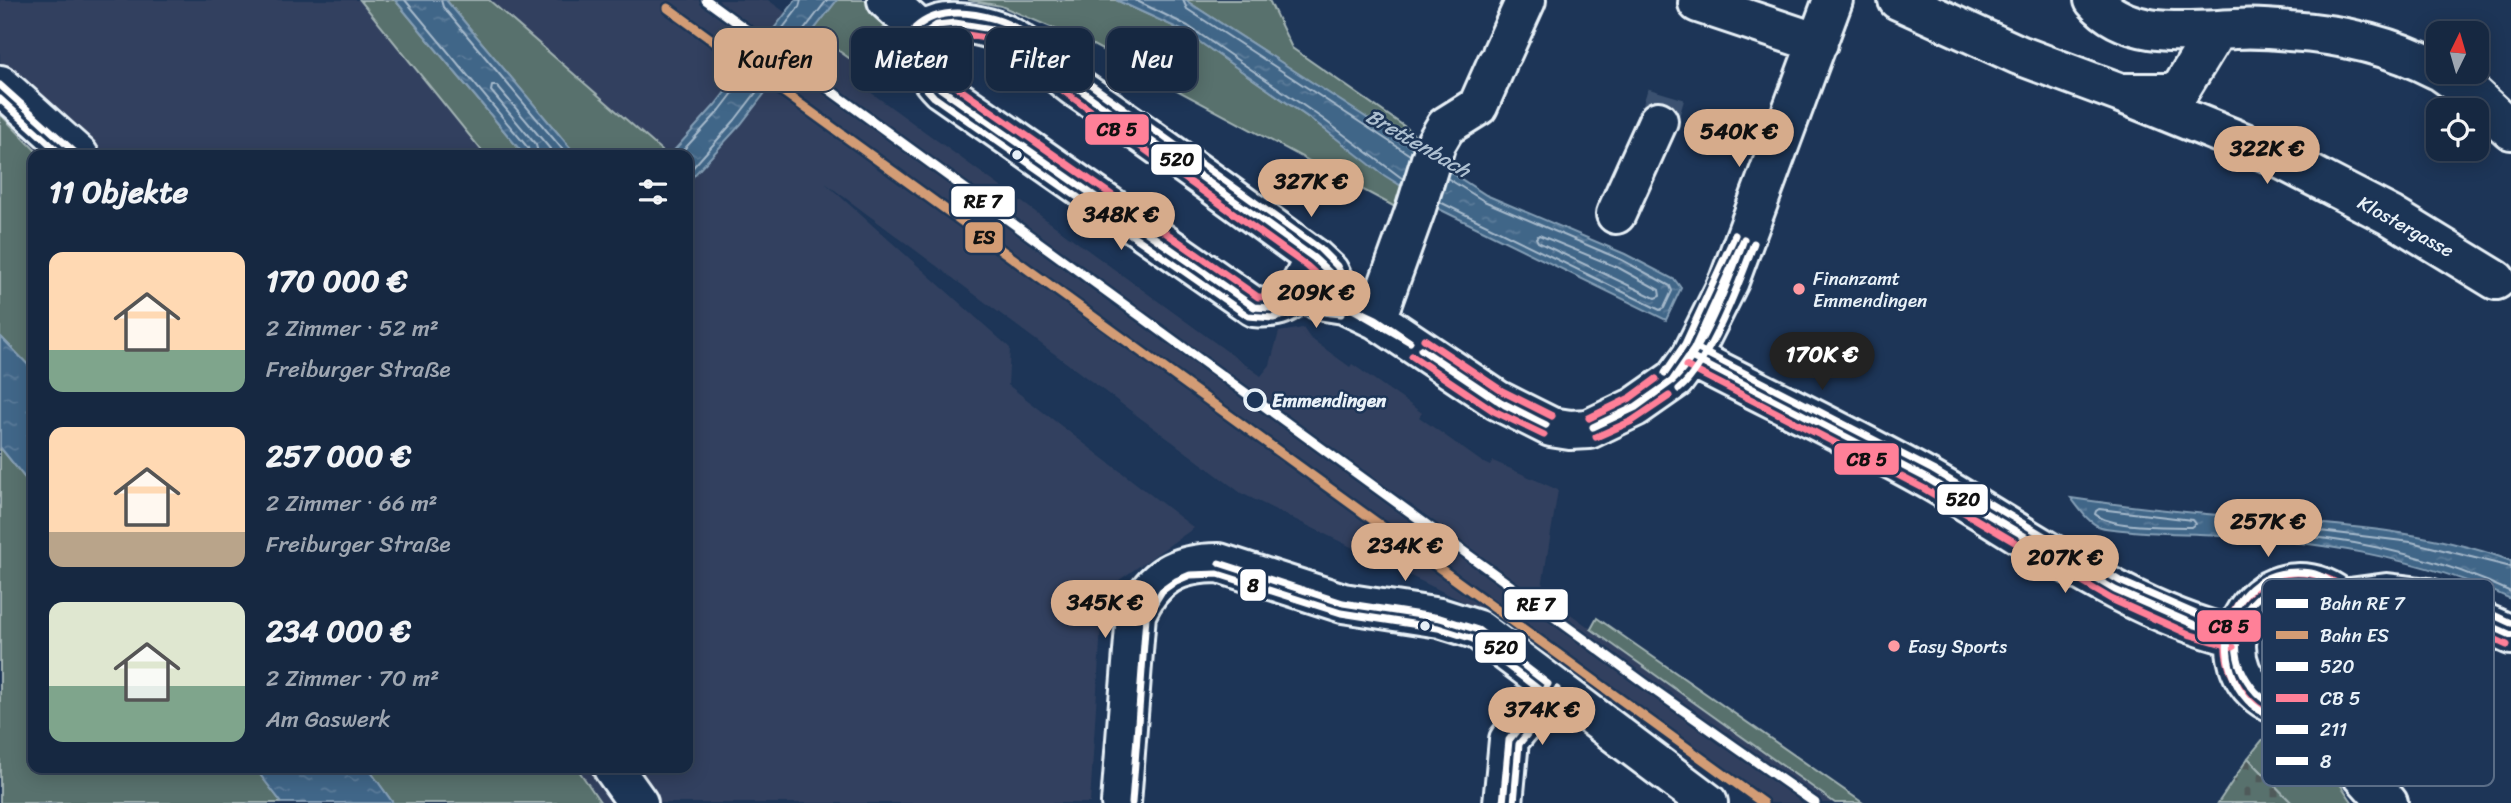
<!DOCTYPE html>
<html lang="de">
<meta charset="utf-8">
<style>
:root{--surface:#162841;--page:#23344c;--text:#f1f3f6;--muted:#9ea6b1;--line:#35445a;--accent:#d6ab8b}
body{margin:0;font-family:Sriracha,sans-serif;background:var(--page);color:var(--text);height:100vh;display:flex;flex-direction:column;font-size:26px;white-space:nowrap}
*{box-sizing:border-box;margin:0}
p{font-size:23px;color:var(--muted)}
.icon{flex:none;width:38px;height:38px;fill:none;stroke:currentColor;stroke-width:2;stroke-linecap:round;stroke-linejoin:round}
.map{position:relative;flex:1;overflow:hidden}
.panel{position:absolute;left:28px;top:150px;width:665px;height:623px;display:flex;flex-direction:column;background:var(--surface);border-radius:14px;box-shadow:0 4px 18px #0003,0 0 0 2px var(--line)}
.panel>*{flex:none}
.banner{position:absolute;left:714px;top:28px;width:665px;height:63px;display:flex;gap:14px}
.needle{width:46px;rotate:5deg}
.controls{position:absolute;left:2426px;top:21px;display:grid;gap:14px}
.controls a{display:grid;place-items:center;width:63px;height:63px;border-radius:14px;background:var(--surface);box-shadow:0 4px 18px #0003,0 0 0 2px var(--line);font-size:35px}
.price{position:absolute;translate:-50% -60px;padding:0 16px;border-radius:24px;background:var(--accent);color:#111;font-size:23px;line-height:46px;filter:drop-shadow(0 2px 4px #0008)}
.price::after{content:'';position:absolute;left:50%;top:42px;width:21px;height:16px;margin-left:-10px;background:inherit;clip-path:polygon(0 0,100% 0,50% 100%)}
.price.on{background:#222;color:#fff}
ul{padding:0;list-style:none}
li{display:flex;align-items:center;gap:21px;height:175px;padding:0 21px}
li span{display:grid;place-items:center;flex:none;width:196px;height:140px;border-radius:14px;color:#555}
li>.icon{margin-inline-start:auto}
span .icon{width:84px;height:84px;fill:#fffc;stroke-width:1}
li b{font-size:30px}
h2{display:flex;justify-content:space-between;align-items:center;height:84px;padding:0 21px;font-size:30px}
.tag{padding:0 24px;border-radius:14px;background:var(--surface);box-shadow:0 4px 18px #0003,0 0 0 2px var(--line);font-size:24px;line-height:63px}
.tag.on{background:var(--accent);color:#111}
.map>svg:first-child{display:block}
.built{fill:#32415f}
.green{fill:#59716d;stroke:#a0b1b2;stroke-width:2}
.cemetery{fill:url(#cemetery-stones);stroke:#a0b1b2;stroke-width:2}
.water{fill:url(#water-ripples);stroke:#849eb5;stroke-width:2}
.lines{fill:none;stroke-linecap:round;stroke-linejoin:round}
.shore{stroke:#a5b9cb;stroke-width:2}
.minor-tunnel{stroke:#3b516f;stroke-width:38;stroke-dasharray:38 19;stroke-linecap:butt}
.minor-casing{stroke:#e8f1f8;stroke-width:44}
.major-casing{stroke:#e8f1f8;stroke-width:44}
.minor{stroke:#1d3557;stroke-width:38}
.major{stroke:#1d3557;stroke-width:38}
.bus-1-casing{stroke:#1d3557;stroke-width:12}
.bus-2-casing{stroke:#1d3557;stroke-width:12}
.bus-3-casing{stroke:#1d3557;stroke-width:12}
.bus-4-casing{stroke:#1d3557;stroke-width:12}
.bus-1{stroke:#fff;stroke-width:7}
.bus-2{stroke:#ff8098;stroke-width:7}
.bus-3{stroke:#fff;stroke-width:7}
.bus-4{stroke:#fff;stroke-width:7}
.rail-1-casing{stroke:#1d3557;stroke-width:14}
.rail-2-casing{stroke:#1d3557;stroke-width:14}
.rail-1{stroke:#fff;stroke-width:9}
.rail-2{stroke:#d39c74;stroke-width:9}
.bus-dot{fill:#e8f1f8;stroke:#1d3557;stroke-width:2.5}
.poi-dot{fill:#ff9aa2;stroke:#1d3557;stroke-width:2.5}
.stop-dot{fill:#1d3557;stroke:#e8f1f8;stroke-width:3.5}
.labels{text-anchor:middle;stroke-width:5;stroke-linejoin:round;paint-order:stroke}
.street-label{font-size:19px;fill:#e8f1f8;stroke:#1d3557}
.poi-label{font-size:19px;fill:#e8f1f8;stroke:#1d3557;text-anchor:start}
.stop-label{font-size:19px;font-weight:bold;fill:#e8f1f8;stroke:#1d3557;text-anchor:start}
.water-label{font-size:21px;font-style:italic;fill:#aec0d1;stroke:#1d3557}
.key{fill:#1d3557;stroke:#5a6d87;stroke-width:2}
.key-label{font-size:19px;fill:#e8f1f8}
.line-badge{stroke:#1d3557;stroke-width:2.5}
.pale-badge-label{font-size:19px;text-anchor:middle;font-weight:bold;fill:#111}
</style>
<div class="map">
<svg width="2511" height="803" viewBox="0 0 2511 803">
<defs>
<pattern id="cemetery-stones" width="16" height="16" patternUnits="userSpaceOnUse" patternTransform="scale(1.75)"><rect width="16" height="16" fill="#59716d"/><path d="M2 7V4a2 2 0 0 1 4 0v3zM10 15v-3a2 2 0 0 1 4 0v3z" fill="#4f5a5a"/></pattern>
<pattern id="water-ripples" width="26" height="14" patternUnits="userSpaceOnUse" patternTransform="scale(1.75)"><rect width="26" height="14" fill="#416688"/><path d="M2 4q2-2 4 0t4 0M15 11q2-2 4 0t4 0" fill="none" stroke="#5c7c9a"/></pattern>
</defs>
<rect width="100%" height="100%" fill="#1d3557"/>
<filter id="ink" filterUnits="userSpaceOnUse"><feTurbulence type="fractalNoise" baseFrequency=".0143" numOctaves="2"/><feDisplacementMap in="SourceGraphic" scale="14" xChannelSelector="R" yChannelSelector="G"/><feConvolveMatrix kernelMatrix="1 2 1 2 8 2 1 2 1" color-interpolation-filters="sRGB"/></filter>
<g filter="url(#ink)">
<!-- built -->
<path class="built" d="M0,0H360L486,156H41L0,114Z
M489,0H768L859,65L851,78L1261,376L1270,365L1279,332L1303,328L1310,338L1350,367L1352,364L1408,403L1422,413L1419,417L1482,462L1490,466L1493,461L1558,490L1541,593L1834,803H1752L1588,683L1476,608L1241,493L824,182L1010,348L1008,385L1194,528L1115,583L1102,610L1090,803H601L577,768H688V182L692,178L688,156H668Z"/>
<!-- green -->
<path class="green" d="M360,0H395L525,156H486Z
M446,0H489L668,156H577Z
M837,0H902L859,65L812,32Z
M968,0H1116L1184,31L1319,125L1404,188L1397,208L1093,45L1001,6Z
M1185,0H1269L1292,48L1411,131L1417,140L1414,149Z
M0,114L41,156H33V370L0,336Z
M0,447L33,488V768H255L282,803H0Z
M1597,618L1863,803H1835L1591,629Z
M2285,731C2319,748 2332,773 2353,803H2292L2248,758L2268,733Z
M368,768H577L601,803H393Z"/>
<!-- cemetery -->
<path class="cemetery" d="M2248,758L2292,803H2218Z"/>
<!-- water -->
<path class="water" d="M395,0H446L577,156H525Z
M796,0H837L741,124L688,182V156H669L715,105Z
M1116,0H1185L1486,195L1625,254L1675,280L1681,288L1666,320L1437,208L1382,174L1319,125L1184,31Z
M0,336L33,370V488L0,447Z
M2071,498C2131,507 2191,513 2252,518C2335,524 2433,531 2511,561V599C2420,557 2319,542 2219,535C2187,533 2155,534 2123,530C2116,529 2108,529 2101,527C2088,523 2079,508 2071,498Z
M255,768H368L393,803H282Z"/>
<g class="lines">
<!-- shore -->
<path class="shore" d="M405,0L528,148L530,156
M441,0L443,7L568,156
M1135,0L1188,26L1323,119L1403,179
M1183,0L1187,9L1410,155
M539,156L536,145L491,91L492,86H497L556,156
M678,156L720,110L799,7L801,0
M688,173L735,120L827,0
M1440,202L1660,310L1664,308L1672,291L1670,286L1622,260L1484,201L1447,178
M1539,235L1619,268L1659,290L1660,296L1655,298L1538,242L1536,238Z
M2099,509L2192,520L2195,524L2191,527C2168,526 2113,529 2095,514L2096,511Z
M2511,567L2411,542L2295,528L2292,531L2295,535C2368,542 2444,560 2511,592"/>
<!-- minor-tunnel -->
<path class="minor-tunnel" d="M1658,121L1666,94"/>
<!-- minor casing -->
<g class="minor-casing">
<path id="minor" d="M887,0L924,34
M1898,0L2019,55L2121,93H2178L2216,31
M2094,0C2127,40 2189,31 2235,29C2253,28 2271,29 2289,31C2340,34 2392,46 2438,70
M1698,3L1818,43
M1502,53L1526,0
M2442,72L2469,91L2511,130
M2121,93L2267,152L2391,216L2496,280
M1616,214L1658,121
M1314,258C1297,291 1295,311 1254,307L941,89C930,78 924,68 922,52C915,6 991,25 1012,38C1035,51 1054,72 1075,87C1156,142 1235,200 1314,258L1329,272L1344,304
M1319,300L1344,304L1376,319L1497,400L1551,427L1570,430L1589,429L1635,407L1675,379L1691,357L1729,281L1833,0
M1376,319L1416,208L1436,143L1446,126L1478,106L1497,63
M1691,357C1770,398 1851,436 1928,479C2027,535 2124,610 2236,637
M2236 646a63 63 0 1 1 126 0a63 63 0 1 1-126 0Z
M2342,599L2387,593L2429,598L2511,635
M2363,643C2399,623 2421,621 2461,618
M2350,685L2366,755L2377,780
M2304,710L2388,803
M1121,803L1136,614C1153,576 1177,563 1219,563L1343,603L1440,618L1478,630L1708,803
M1503,803L1509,740L1533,710L1548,684"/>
</g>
<!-- major casing -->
<g class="major-casing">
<path id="major" d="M0,85L79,156
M613,768L638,803"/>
</g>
<!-- minor -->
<use href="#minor" class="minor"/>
<!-- major -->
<use href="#major" class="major"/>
<!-- bus-1 casing -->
<g class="bus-1-casing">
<path id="bus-1" d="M955,23L992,29L1013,38L1068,81L1314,258L1329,272L1344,304L1303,299L1289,301L1271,308L1254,307L941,89C924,72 919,58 924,34L937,25Z
M0,85L79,156
M1344,304L1376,319L1410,342
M1344,304L1410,342
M1421,349L1497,400L1546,425
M1421,349L1505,405L1546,425
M1691,357L1928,479L2115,590L2195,625L2236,637
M1672,381L1694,349L1744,239
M1672,381C1700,357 1731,275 1744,239
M1593,427L1635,407L1672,381
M1593,427L1636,407L1672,381
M1219,563L1343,603L1440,618L1478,630L1548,684L1533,710L1509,740L1503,803
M2342,599C2269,549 2202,632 2256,692C2272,709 2294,712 2316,707C2347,701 2359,671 2363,643
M2342,599L2387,593L2429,598L2511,635"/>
</g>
<!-- bus-2 casing -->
<g class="bus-2-casing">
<path id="bus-2" d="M956,33L985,38L1015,52L1069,95L1307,266L1320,278L1326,291C1313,290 1299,287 1286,291C1275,294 1269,297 1258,297L948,81C937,69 932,58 933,42L944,34Z
M1424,339L1502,391L1552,416
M1412,356L1494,411L1544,435
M1686,366L1923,488L2111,599L2191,635L2233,647
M1589,418L1630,398L1656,379
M1596,437L1632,421L1669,396
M2348,590C2264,533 2184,631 2250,701C2268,720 2295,723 2320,717C2354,709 2369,677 2373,645
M2343,609L2387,604L2426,608L2507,645"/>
</g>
<!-- bus-3 casing -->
<g class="bus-3-casing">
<path id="bus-3" d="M1341,314L1303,310L1273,318L1248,316L934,97C914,77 906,56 915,28C937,8 968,11 995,19C1029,29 1055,59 1083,79C1162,136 1241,193 1320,249L1337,266L1352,296
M1696,348L1933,470L2120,581L2198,615L2239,627
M1665,373L1685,344L1735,235
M1679,389C1707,367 1741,279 1754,243
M2373,645C2369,676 2355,708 2321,717C2203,748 2193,557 2311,573C2324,575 2332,585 2344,588C2356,591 2378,582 2392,583C2405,584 2421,584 2434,589C2460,597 2486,612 2511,623"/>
</g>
<!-- bus-4 casing -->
<g class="bus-4-casing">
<path id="bus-4" d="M0,99L63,156
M1132,803L1146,617L1162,591L1176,581L1190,575L1218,574L1341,613L1438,628L1473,639L1542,692
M1514,803L1519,744L1542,716L1557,689"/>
</g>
<!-- bus-1 -->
<use href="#bus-1" class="bus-1"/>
<!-- bus-2 -->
<use href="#bus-2" class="bus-2"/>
<!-- bus-3 -->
<use href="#bus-3" class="bus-3"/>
<!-- bus-4 -->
<use href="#bus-4" class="bus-4"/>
<!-- rail-1 casing -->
<g class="rail-1-casing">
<path id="rail-1" d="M706,0L1654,690L1815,803"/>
</g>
<!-- rail-2 casing -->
<g class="rail-2-casing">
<path id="rail-2" d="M668,8L1763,803"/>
</g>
<!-- rail-1 -->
<use href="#rail-1" class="rail-1"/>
<!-- rail-2 -->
<use href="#rail-2" class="rail-2"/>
</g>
</g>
<!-- markers -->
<g class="bus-dot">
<circle cx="1017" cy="155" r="6"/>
<circle cx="1425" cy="626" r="6"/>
</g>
<g class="poi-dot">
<circle cx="1799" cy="289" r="7"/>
<circle cx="1894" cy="646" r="7"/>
</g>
<circle class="stop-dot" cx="1255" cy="400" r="10"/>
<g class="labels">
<!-- street labels -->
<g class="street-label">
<text transform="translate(2406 226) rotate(29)" y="7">Klostergasse</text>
</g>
<!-- poi labels -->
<g class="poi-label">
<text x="1813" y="285">Finanzamt<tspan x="1813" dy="22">Emmendingen</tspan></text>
<text x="1908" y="653">Easy Sports</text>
</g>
<!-- stop labels -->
<g class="stop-label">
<text x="1272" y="407">Emmendingen</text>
</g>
<!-- water labels -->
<g class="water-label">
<text transform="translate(1418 143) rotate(30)" y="7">Brettenbach</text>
</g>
</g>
<!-- legend -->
<rect x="2262" y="579" width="232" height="207" rx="10" class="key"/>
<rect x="2276" y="599" width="32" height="9" fill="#fff"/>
<rect x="2276" y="631" width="32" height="8" fill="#d39c74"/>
<rect x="2276" y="662" width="32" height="9" fill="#fff"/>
<rect x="2276" y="694" width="32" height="8" fill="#ff8098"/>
<rect x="2276" y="725" width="32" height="9" fill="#fff"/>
<rect x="2276" y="757" width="32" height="8" fill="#fff"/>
<g class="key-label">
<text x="2320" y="610">Bahn RE 7</text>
<text x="2320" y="642">Bahn ES</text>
<text x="2320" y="673">520</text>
<text x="2320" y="705">CB 5</text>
<text x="2320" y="736">211</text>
<text x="2320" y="768">8</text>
</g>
<g class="line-badge">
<rect x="1084" y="113" width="66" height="33" rx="7" fill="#ff8098"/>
<rect x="1150" y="143" width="53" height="33" rx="7" fill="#fff"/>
<rect x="950" y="185" width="66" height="33" rx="7" fill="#fff"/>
<rect x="964" y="221" width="40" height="33" rx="7" fill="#d39c74"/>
<rect x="1833" y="442" width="67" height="34" rx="7" fill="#ff8098"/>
<rect x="1936" y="483" width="53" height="33" rx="7" fill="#fff"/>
<rect x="1239" y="568" width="28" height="34" rx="7" fill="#fff"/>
<rect x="1503" y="588" width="66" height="33" rx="7" fill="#fff"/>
<rect x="2196" y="609" width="66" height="34" rx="7" fill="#ff8098"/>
<rect x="1474" y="631" width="53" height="33" rx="7" fill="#fff"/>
</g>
<g class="pale-badge-label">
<text x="1117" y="136">CB 5</text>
<text x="1177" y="166">520</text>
<text x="983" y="208">RE 7</text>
<text x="984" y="244">ES</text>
<text x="1867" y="466">CB 5</text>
<text x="1963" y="506">520</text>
<text x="1253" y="592">8</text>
<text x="1536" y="611">RE 7</text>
<text x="2229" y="633">CB 5</text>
<text x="1501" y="654">520</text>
</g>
</svg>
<div class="controls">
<a><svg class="needle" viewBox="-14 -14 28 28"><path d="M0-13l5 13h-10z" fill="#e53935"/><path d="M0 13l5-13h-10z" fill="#9ea6b1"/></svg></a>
<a><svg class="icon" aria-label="locate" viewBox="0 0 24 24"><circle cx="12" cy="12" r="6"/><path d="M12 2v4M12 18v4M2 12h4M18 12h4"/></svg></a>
</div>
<b class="price" style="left:1739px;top:169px">540K €</b>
<b class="price" style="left:2267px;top:186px">322K €</b>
<b class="price" style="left:1311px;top:219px">327K €</b>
<b class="price" style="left:1121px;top:252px">348K €</b>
<b class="price" style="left:1316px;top:330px">209K €</b>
<b class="price on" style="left:1822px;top:392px">170K €</b>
<b class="price" style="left:2268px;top:559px">257K €</b>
<b class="price" style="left:1405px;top:583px">234K €</b>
<b class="price" style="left:2065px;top:595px">207K €</b>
<b class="price" style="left:1105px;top:640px">345K €</b>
<b class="price" style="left:1542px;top:747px">374K €</b>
<div class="banner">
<a class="tag on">Kaufen</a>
<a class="tag">Mieten</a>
<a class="tag">Filter</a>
<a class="tag">Neu</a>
</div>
<section class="panel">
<h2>11 Objekte<svg class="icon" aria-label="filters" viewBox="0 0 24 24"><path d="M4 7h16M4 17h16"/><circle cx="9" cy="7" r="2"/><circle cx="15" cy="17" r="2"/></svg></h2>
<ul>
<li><span style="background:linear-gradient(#ffd9b3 70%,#7fa58c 0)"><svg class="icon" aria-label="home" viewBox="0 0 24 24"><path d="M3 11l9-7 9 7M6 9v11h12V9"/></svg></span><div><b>170 000 €</b><p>2 Zimmer · 52 m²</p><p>Freiburger Straße</p></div></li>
<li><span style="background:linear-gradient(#ffd9b3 75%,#b9a48a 0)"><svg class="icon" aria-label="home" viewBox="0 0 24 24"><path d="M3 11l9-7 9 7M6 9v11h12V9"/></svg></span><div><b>257 000 €</b><p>2 Zimmer · 66 m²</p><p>Freiburger Straße</p></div></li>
<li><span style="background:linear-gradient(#dfe7d0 60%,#7fa58c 0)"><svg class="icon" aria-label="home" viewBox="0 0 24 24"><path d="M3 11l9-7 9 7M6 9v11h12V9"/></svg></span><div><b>234 000 €</b><p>2 Zimmer · 70 m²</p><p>Am Gaswerk</p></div></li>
</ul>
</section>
</div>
